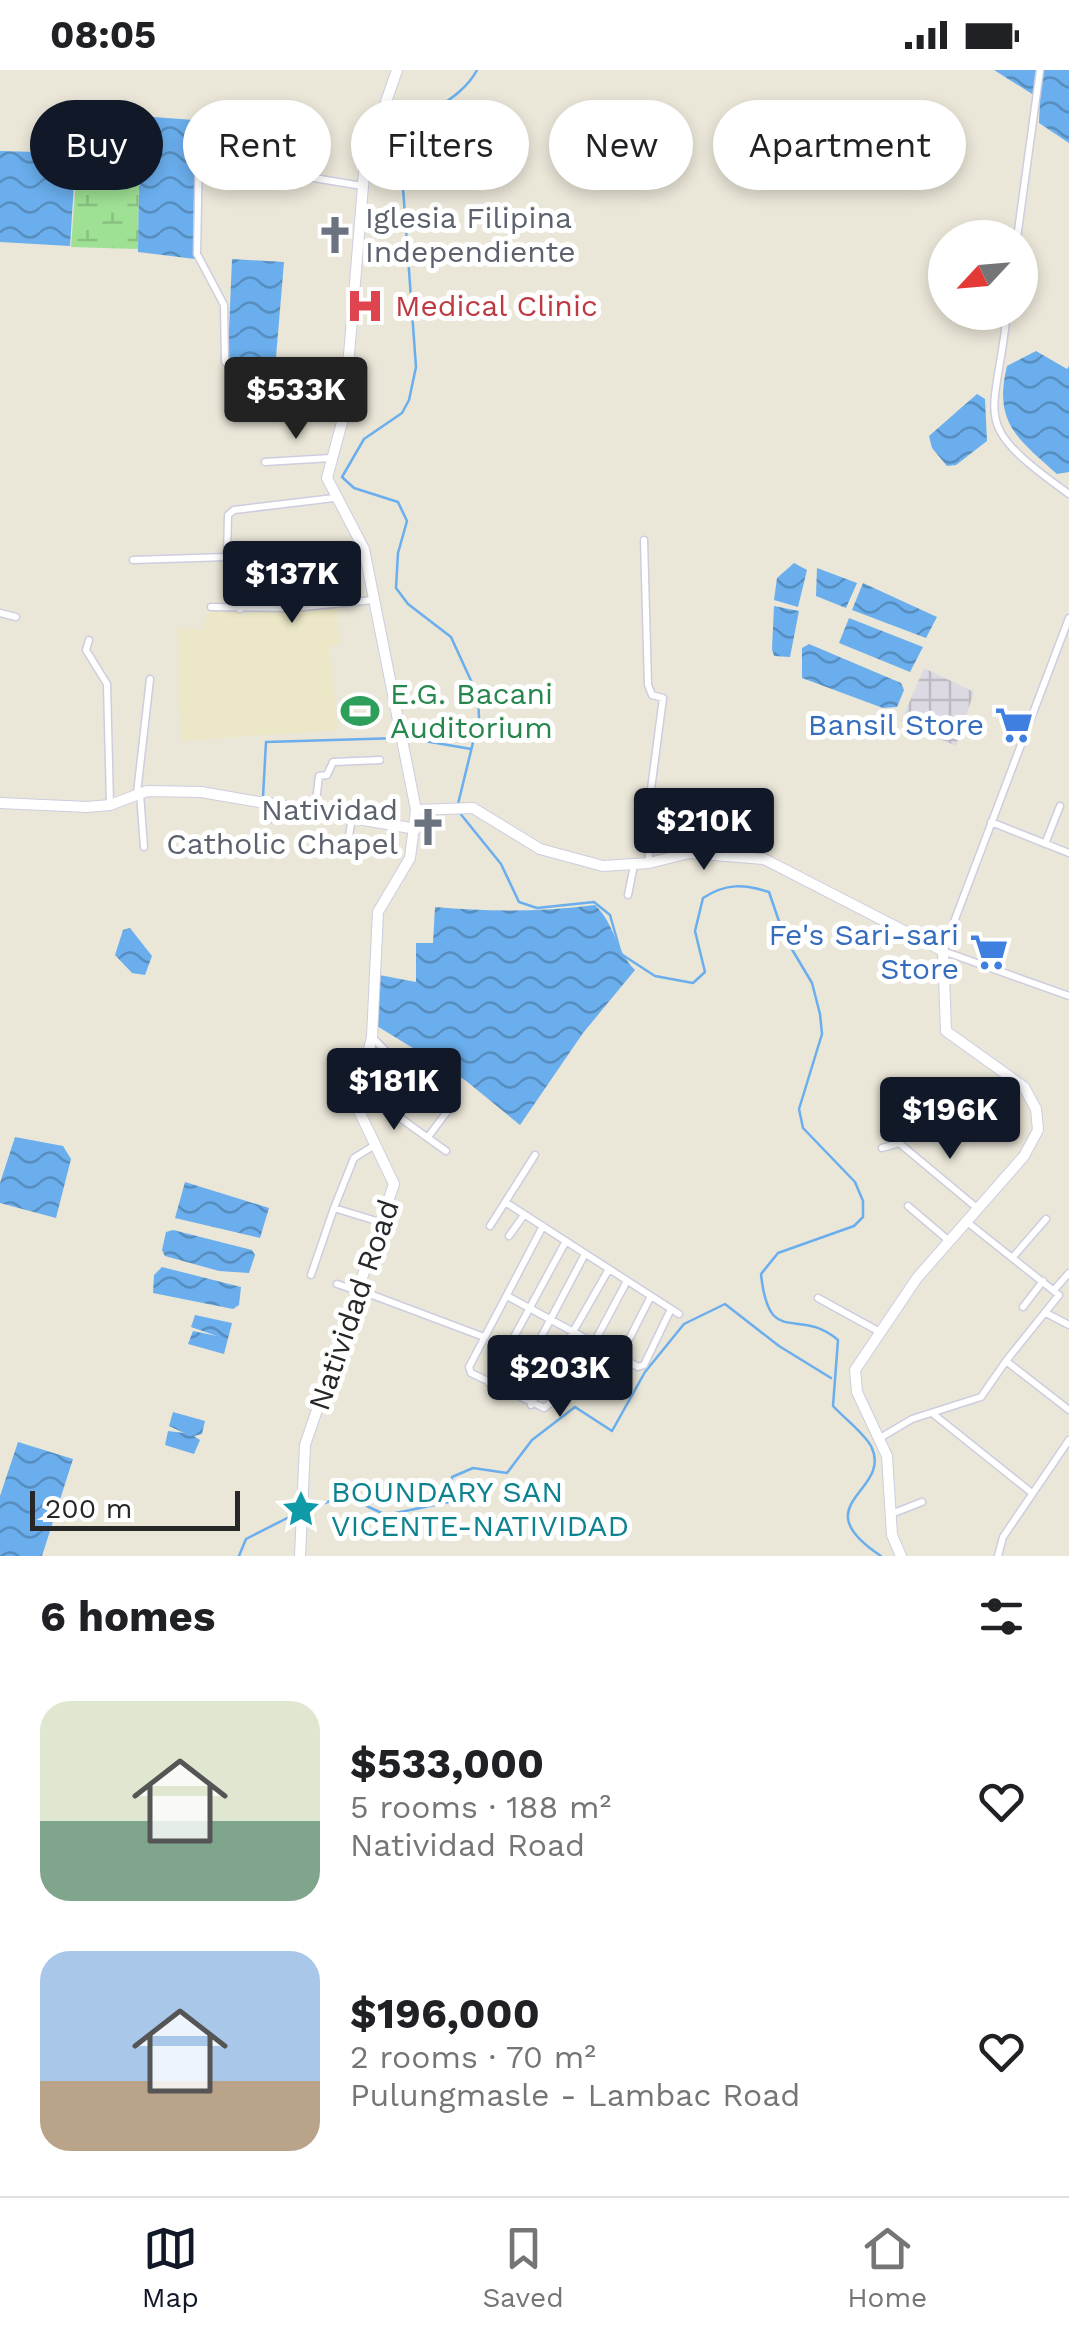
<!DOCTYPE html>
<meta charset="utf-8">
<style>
:root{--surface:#fff;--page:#f2f2f2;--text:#202124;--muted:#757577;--line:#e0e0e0;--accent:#111827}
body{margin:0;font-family:"Work Sans",sans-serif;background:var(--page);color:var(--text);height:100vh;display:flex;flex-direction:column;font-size:38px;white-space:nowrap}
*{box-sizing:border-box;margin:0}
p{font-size:32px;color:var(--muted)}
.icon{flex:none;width:55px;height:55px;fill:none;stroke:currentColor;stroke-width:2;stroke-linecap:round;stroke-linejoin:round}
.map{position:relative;height:1486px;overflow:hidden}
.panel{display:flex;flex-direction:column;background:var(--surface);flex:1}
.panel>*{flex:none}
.hud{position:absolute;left:30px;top:30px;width:1010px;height:90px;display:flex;gap:20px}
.needle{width:65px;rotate:244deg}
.fabs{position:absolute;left:928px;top:150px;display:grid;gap:20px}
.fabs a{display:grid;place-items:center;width:110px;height:110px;border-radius:50%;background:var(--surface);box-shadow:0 5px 15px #0003;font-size:50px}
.scale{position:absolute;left:30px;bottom:25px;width:210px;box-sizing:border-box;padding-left:10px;border:5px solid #272727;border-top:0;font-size:28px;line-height:35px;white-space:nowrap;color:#272727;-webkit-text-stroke:8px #fff;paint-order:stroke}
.price{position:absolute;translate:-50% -85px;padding:0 22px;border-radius:10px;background:var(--accent);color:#fff;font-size:32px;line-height:65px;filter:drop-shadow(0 2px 5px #0008)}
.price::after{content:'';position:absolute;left:50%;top:60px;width:30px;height:22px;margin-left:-15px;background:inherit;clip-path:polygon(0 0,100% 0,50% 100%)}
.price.active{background:#222;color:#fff}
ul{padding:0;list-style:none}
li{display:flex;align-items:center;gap:30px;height:250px;padding:0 40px}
li span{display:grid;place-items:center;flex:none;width:280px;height:200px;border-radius:30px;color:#555}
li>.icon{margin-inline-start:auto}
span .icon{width:120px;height:120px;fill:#fffc;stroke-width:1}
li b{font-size:42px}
h2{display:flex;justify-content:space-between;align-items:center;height:120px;padding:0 40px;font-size:42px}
.pill{padding:0 35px;border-radius:45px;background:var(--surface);box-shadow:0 5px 15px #0003;font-size:35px;line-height:90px}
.pill.active{background:var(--accent);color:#fff}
.status{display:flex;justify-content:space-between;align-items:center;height:70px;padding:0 50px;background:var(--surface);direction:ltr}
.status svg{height:28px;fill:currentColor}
.dock{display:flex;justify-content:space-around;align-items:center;height:140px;border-top:2px solid var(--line);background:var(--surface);font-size:28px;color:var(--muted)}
.dock a{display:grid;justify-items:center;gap:5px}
.dock .active{color:var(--accent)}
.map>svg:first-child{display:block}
.industrial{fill:url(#industrial-grid)}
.education{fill:#ece8c7}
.wetland{fill:url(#wetland-marsh)}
.water{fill:url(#water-waves)}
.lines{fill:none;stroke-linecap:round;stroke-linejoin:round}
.stream{stroke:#6aaeed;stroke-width:2.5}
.street-casing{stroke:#cecde0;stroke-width:9}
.secondary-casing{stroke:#cecde0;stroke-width:12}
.street{stroke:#fff;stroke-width:6}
.secondary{stroke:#fff;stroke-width:10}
.labels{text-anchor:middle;stroke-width:10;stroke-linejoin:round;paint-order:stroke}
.worship-label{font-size:30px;fill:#5b616d;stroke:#fff;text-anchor:start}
.health-label{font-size:30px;fill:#be3a42;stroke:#fff;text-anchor:start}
.leisure-label{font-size:30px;fill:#27864d;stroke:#fff;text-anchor:start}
.shop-label{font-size:30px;fill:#366cbe;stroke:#fff;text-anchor:end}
.street-label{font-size:30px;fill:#272727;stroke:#fff}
.culture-label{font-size:30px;fill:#0d838f;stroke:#fff;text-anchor:start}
</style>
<div class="status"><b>08:05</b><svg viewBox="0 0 49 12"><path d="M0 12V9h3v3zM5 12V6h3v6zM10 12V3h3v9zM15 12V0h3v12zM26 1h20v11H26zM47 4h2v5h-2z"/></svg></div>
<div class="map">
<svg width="1069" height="1486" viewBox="0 0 1069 1486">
<defs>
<pattern id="industrial-grid" width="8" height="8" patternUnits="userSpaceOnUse" patternTransform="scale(2.5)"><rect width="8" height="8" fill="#ddd9e2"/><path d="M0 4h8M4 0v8" fill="none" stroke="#bebac2"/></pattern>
<pattern id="wetland-marsh" width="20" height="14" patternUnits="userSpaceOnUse" patternTransform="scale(2.5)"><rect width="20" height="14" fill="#9ee194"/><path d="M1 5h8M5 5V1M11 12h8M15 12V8" fill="none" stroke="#88c180"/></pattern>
<pattern id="water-waves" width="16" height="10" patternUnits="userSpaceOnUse" patternTransform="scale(2.5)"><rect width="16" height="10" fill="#6aaeed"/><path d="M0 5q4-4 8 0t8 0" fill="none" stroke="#578ec0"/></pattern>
</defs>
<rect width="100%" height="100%" fill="#eae6d8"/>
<!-- industrial -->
<path class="industrial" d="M924,598L974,622L956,676L901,652Z"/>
<!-- education -->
<path class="education" d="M336,536L340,575L329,577L338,660L181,671L178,558L203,560L208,538L244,540L237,556L245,543Z"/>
<!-- wetland -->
<path class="wetland" d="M140,46L138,179L71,177L78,81L61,80L63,56Z"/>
<!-- water -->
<path class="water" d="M994,0H1069V73L1039,53L1040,29Z
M140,46L194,50L195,189L138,182Z
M0,81L76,83L70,176L0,172Z
M232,189L284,192L275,299L232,295L228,284Z
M1036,281L1067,299L1069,296V402L1057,404C1018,369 993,353 1007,296Z
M977,324L985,329L987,371L956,395L947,396L932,378L929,366Z
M794,493L807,500L798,537L774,530L777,508Z
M817,498L857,513L846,538L816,526Z
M863,513L937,547L926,568L852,540Z
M774,536L799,541L790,587L774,586L772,579Z
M849,548L923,577L910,602L839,573Z
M809,574L901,613L904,620L897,637L883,638L802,608V578Z
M595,835C615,854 615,880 635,900L583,963L520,1055L465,1010L377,956L374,904L416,912V873H433L435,837C489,842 541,842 595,835Z
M130,858L152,886L145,905L132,903L115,885L123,860Z
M15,1067L63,1076L71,1089L56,1148L0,1133V1113Z
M185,1112L269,1138L260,1168L175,1148Z
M173,1160L252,1180L255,1185L249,1203L219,1201L165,1186L162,1180L166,1162Z
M162,1197L241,1217L239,1235L233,1239L153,1223L154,1205Z
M195,1245L232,1253L224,1284L188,1274L193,1261L217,1266L191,1257Z
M173,1342L205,1351L202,1364L194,1366L200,1370L194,1384L165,1375L168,1361L184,1363L169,1356Z
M18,1372L73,1389L42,1486H0V1426Z"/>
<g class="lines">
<!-- stream -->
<path class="stream" d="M407,668L471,679
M263,727L266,672L399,668
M458,734L479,648L478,626L451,567L408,534L396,518L398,483L407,451L398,432L354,418L342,407L364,369L402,343L409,330L416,297L403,118C374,46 452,48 477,0
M459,742L501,794L519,832L537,838L594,832L610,845L621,884L655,906L693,913L705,902L695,861L703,828C726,813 744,814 769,822L784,866L812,913L820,944L822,964L799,1039L803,1058L855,1112L863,1131V1147L854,1156L778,1183L761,1204C769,1280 797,1235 838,1270L833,1336C844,1348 863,1362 871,1376C894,1422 801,1433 881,1486
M307,1439L345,1426L386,1445L449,1432L452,1407L473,1398L507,1403L532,1370L575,1337L612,1361L645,1302L684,1254L725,1234L779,1276L831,1308
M239,1486L246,1469L299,1442"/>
<!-- street casing -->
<g class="street-casing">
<path id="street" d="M199,79L197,184L224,235L225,292L239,303
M298,82L302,106L362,116
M1017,168L1040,0
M1007,242C996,353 966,350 1069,424
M269,343L343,345
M265,392L331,388
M644,470L648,615L652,625L663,628L648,742L649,792
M287,483L227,487L228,445L234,440L334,428
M133,490L227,487
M211,537L293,538L373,530
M240,539L241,519
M0,543L16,547
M1069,548L943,881L1069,926
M89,570L86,580L107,614L110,734
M137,723L150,609
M140,724L144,777
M673,737L675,786
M315,739L319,706L327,705L333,692L380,690
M269,750L271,732
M991,752L1069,783
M348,773L352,747
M1045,774L1060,736
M628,825L634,795
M372,967L387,982
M360,1019L446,1081
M428,1067L455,1031
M882,1078L899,1073L977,1138
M505,1132L679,1244
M908,1136L948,1170
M334,1138L354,1088L375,1075
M967,1152L1059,1225L1006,1291L1069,1340
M490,1156L535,1085
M543,1156L469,1297L471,1303L544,1338L570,1318L627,1211
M509,1166L524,1145
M1013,1187L1046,1149
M311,1205L334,1138L383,1153
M337,1214L358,1221
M359,1220L484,1267
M1054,1220L1069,1203
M507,1226L638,1297L644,1295L671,1239
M818,1228L878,1261
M1023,1237L1043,1211
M1046,1243L1069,1255
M620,1287L651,1226
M489,1313L566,1171
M511,1324L585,1184
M531,1335L609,1199
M932,1343L1032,1423
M880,1368L912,1349L981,1327L1006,1291
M891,1444L922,1432
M998,1486L1003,1467L1069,1370"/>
</g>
<!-- secondary casing -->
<g class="secondary-casing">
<path id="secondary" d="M0,733L87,737L110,735L147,721L201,722L416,759
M416,740L473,738L540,779L603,796L649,793L689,783L764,789L943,881L946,961L1024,1017L1036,1039L1038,1060L1024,1086L917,1208L855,1300L857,1322L887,1386L892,1465L901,1486
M300,1486L305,1375L394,1114L359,1041L358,1023L372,967L378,842L410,788L416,740L364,479L327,408L344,345L365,92L397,0"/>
</g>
<!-- street -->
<use href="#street" class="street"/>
<!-- secondary -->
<use href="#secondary" class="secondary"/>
</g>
<!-- icons -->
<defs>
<g id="church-bare" transform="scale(3)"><path d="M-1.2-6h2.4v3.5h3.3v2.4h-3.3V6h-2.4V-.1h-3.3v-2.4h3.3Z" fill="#6b7280" stroke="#fff" stroke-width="2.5" paint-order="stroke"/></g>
<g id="hospital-bare" transform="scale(3)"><path d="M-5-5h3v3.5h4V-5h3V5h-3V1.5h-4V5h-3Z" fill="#e0444e" stroke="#fff" stroke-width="2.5" paint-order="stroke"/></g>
<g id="stadium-bare" transform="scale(3)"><path d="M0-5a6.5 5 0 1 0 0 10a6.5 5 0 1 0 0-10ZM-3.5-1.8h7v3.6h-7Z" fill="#2e9e5b" stroke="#fff" stroke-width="2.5" paint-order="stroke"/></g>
<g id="supermarket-bare" transform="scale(3)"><path d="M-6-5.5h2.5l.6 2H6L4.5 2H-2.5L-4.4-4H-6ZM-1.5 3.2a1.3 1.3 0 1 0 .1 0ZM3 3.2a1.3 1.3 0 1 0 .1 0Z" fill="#3f7fe0" stroke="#fff" stroke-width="2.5" paint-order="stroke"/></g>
<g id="sight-bare" transform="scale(3)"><path d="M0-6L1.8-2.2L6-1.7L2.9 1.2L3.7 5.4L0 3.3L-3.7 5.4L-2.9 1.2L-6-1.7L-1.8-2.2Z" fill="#0f9aa8" stroke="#fff" stroke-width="2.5" paint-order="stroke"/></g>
</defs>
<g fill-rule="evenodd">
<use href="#church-bare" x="335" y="165"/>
<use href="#hospital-bare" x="365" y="236"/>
<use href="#stadium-bare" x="360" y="641"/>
<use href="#supermarket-bare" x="1014" y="655"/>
<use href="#church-bare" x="428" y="757"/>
<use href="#supermarket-bare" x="989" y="882"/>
<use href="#sight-bare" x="301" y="1439"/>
</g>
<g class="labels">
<!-- worship labels -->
<g class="worship-label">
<text x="365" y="158">Iglesia Filipina<tspan x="365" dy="34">Independiente</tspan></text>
<text x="398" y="750" text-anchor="end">Natividad<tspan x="398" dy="34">Catholic Chapel</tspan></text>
</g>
<!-- health labels -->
<g class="health-label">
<text x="395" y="246">Medical Clinic</text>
</g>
<!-- leisure labels -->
<g class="leisure-label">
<text x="390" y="634">E.G. Bacani<tspan x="390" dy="34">Auditorium</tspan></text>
</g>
<!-- shop labels -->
<g class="shop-label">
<text x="984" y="665">Bansil Store</text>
<text x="959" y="875">Fe's Sari-sari<tspan x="959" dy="34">Store</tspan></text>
</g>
<!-- street labels -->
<g class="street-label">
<text transform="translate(354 1235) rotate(-71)" y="10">Natividad Road</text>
</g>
<!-- culture labels -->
<g class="culture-label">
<text x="331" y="1432">BOUNDARY SAN<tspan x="331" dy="34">VICENTE-NATIVIDAD</tspan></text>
</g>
</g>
</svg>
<div class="fabs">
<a><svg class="needle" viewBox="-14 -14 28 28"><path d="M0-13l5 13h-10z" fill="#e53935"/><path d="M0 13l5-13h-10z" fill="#757577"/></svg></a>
</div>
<div class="scale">200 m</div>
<b class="price active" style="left:296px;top:372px">$533K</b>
<b class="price" style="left:292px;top:556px">$137K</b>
<b class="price" style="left:704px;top:803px">$210K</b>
<b class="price" style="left:394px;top:1063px">$181K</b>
<b class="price" style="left:950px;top:1092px">$196K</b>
<b class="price" style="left:560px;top:1350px">$203K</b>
<div class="hud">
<a class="pill active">Buy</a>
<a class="pill">Rent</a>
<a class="pill">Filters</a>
<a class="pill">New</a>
<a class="pill">Apartment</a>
</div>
</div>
<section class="panel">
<h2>6 homes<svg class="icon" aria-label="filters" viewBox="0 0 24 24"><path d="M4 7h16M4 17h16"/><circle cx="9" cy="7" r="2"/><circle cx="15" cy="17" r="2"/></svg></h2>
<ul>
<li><span style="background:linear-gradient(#dfe7d0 60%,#7fa58c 0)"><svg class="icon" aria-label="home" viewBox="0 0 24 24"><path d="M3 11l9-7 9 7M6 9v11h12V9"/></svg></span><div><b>$533,000</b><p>5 rooms · 188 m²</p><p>Natividad Road</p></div><svg class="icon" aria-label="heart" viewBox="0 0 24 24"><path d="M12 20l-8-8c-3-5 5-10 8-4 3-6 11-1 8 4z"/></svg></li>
<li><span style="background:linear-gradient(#a9c7e8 65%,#b9a48a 0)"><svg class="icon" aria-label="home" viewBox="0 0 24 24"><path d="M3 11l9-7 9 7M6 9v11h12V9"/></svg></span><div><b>$196,000</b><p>2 rooms · 70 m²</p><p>Pulungmasle - Lambac Road</p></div><svg class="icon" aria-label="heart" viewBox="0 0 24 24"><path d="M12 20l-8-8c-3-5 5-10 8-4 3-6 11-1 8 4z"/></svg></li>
</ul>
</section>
<nav class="dock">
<a class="active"><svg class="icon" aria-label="map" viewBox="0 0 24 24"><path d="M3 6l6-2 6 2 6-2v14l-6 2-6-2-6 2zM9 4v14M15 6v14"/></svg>Map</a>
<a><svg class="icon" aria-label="saved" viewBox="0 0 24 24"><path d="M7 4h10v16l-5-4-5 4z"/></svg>Saved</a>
<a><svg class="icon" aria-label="home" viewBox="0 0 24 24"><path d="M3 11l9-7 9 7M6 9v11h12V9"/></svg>Home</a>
</nav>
